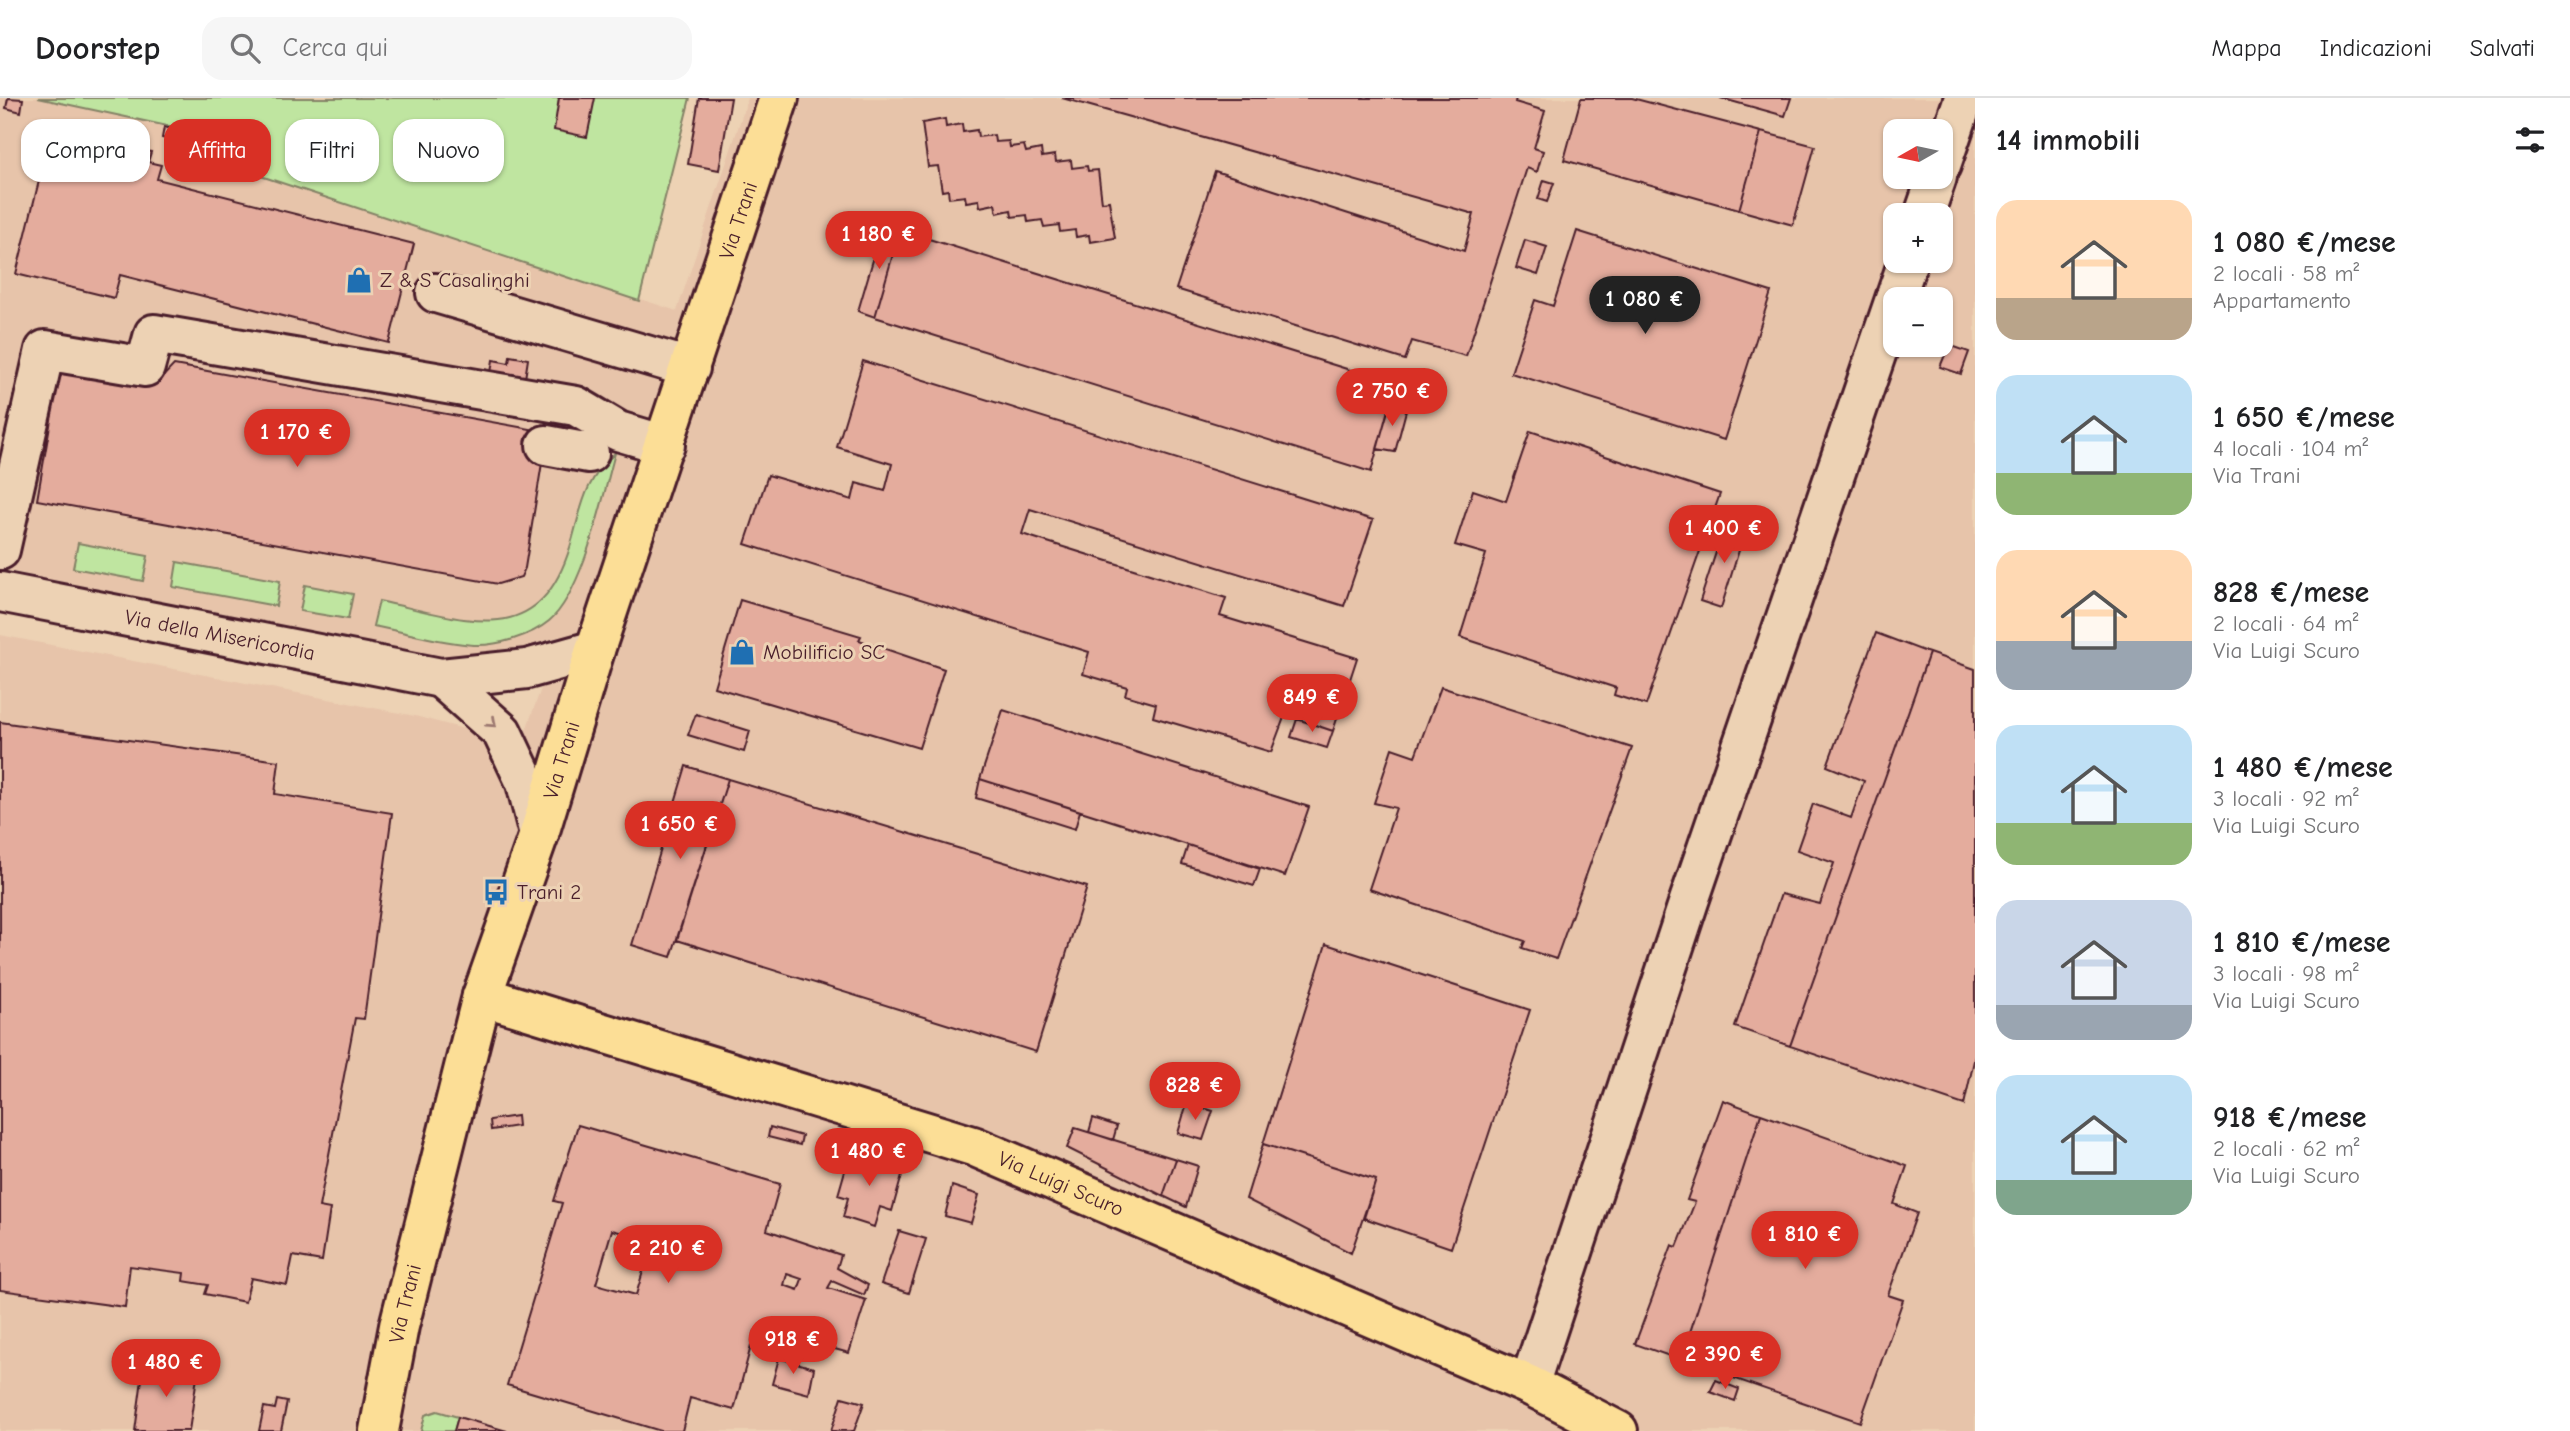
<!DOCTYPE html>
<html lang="it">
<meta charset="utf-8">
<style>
:root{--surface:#fff;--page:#f6f6f6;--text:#202124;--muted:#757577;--line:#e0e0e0;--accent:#d93025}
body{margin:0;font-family:"Comic Neue",sans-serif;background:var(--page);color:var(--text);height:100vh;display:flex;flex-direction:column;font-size:26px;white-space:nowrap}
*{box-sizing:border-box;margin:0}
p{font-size:23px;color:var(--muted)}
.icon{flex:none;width:38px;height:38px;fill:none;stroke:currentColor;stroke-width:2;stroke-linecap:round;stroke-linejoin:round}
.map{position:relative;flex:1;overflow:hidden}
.side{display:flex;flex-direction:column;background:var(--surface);width:595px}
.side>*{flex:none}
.hud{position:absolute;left:21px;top:21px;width:665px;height:63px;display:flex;gap:14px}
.needle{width:46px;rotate:261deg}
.buttons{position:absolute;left:1883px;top:21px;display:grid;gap:14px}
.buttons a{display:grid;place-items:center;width:70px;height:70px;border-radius:14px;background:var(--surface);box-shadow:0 2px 5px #0004;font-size:35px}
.price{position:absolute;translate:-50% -60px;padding:0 16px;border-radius:24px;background:var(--accent);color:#fff;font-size:23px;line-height:46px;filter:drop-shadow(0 2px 4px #0008)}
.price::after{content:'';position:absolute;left:50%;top:42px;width:21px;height:16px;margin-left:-10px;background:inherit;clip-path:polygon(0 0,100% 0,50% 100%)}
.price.active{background:#222;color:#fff}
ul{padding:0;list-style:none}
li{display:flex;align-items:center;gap:21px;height:175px;padding:0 21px}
li span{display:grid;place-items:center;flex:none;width:196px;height:140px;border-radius:21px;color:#555}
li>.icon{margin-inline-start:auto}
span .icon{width:84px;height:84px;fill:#fffc;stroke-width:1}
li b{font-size:30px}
h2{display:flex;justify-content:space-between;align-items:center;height:84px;padding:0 21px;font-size:30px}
.chip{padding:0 24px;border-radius:21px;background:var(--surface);box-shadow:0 2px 5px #0004;font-size:24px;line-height:63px}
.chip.active{background:var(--accent);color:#fff}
header{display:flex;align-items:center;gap:42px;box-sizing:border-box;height:98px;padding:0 35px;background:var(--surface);border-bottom:2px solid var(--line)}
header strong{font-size:33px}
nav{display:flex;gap:38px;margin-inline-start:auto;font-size:24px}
.search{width:490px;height:63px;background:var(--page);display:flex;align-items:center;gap:18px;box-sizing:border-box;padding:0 24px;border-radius:21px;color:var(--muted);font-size:26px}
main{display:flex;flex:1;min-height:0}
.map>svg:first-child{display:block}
.built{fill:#e7c4aa;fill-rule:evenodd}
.green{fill:#bfe5a0;stroke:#848266;stroke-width:2}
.building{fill:#e4ac9d;stroke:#4a1f2b;stroke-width:2;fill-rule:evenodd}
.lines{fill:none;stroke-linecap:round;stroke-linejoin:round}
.minor-casing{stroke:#4a1f2b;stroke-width:44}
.major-casing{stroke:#4a1f2b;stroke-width:44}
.minor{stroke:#edd2b4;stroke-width:38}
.major{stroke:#fcde96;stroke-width:38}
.oneway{stroke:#9c7870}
.labels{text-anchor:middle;stroke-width:6;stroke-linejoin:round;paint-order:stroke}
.street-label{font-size:21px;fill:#4a1f2b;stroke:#edd2b4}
.poi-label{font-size:21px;fill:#4a1f2b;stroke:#edd2b4;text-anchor:start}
</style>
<header>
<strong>Doorstep</strong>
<div class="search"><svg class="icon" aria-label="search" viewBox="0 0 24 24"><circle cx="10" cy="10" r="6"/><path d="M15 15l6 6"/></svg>Cerca qui</div>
<nav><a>Mappa</a><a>Indicazioni</a><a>Salvati</a></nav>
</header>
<main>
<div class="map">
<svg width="1975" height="1333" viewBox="0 0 1975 1333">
<rect width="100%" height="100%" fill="#edd2b4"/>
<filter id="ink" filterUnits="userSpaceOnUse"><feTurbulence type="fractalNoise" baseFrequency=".0143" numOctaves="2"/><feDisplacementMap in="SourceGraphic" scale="14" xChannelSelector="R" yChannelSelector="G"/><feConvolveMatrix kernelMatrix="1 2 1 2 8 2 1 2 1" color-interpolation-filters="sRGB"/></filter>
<g filter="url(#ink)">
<!-- built -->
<path class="built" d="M0,0H38L187,32L183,52L677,213L748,0H1975V1333H0V537L415,618L521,646L560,538L518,556L463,566L0,471ZM1895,33H1941V79H1895ZM1895,117H1941V163H1895ZM1895,201H1941V247H1895Z"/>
<!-- green -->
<path class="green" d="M38,0H690L639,203L182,52L186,32Z
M615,355C603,398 583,495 549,523C531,538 497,548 474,547C441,545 406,534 373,528L379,503C469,522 542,556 573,439C583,402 586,382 615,355Z
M78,445L148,458L143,483L73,470Z
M177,464L280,483L276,508L173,489Z
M305,487L353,496L348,521L300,513Z
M437,1313L458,1319L454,1333H421L425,1317Z"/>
<!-- building -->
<path class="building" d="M8,0L23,1L21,14L6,10Z
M559,0H595L587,39L554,32Z
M699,0H731L719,72L688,66Z
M1062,0H1516L1515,4L1545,13L1534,50L1543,53L1537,74L1527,70L1466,258L1412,243L1405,262L1176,191L1215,73L1464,153L1474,116Z
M1581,0H1632L1761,34L1739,112L1564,62Z
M1720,0H1791L1785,18Z
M945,21L946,29L962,26L963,34L977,32L978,39L994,37L995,44L1009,43L1010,49L1024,47L1026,54L1041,51L1042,59L1055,57L1056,64L1071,62L1072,70L1087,68L1088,73L1098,72L1102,104L1109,103L1115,140L1090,144L1089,137L1076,139L1075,132L1060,134L1059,127L1044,129L1042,122L1028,124L1027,117L1012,119L1011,112L997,115L995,106L980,109L979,102L966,104L965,98L949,100L948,92L942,93L938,68L928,69L922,25Z
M164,29L184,34L182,45L162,40Z
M52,30L151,54L148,64L161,67L157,81L414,146L389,245L120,177L114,200L16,176Z
M1761,34L1815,48L1793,127L1739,112Z
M1544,82L1554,85L1547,104L1538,101Z
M883,128L900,132L875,219L858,213Z
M900,132L1395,286L1371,374L875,219Z
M1577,133L1771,194L1724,342L1511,275L1535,202L1553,208Z
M1525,142L1547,149L1538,177L1516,170Z
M1949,247L1969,254L1961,276L1940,269Z
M510,258L528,261L524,287L490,281L493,262L509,265Z
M863,263L1373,422L1344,508L1030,411L1022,436L1226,500L1220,518L1357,560L1333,633L1285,617L1271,654L1153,619L1156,606L1125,597L1127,589L1083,576L1089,554L745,446L768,377L852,402L856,385L885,393L892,366L837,349Z
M174,267L547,334L525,470L521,479L498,486L37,402L58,281L69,270L159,283Z
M1390,306L1407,309L1395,354L1377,351Z
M1530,333L1720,396L1646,607L1614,597L1616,590L1460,539L1486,456L1455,447L1473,392L1506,403Z
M1742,414L1750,417L1721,510L1700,503L1722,436L1733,438Z
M740,502L861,538L859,542L944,571L919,650L714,589Z
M1876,535L1929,555L1790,948L1735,929L1781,796L1820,806L1834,765L1797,752L1813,706L1851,720L1864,683L1827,668Z
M1929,555L1975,571V958L1964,1007L1790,948Z
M1441,589L1632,650L1556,861L1522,850L1525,843L1369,791L1396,710L1374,705L1392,650L1415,658Z
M1003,612L1309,709L1285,778L980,681Z
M696,616L750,633L744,654L688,637Z
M1297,621L1333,633L1327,650L1291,639Z
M0,624L279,663L275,696L392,715L364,921L355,920L319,1109L330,1111L322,1163L293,1158L287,1187L251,1180L245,1204L205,1196L208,1187L183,1183L184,1175L130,1168L125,1209L0,1192Z
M686,668L728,681L671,859L632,847Z
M728,681L1087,789L1036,954L677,842Z
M980,681L1080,713L1075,731L976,700Z
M1188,747L1260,771L1254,788L1182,766Z
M1326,846L1530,912L1451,1150L1364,1120L1376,1082L1263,1046Z
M1723,1002L1761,1016L1681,1262L1635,1246L1672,1147L1677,1149L1695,1104L1687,1102Z
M1187,1005L1213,1013L1203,1042L1178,1035Z
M1761,1016L1907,1068L1894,1106L1917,1115L1888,1197L1903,1202L1860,1324L1681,1262Z
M517,1018L518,1028L491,1032L490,1022Z
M1093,1020L1117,1028L1113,1042L1089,1034Z
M578,1027L780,1086L767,1132L841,1157L837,1170L868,1187L864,1197L832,1183L828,1190L866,1202L849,1255L766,1232L765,1236L755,1233L734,1312L690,1300L682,1333H661L507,1287L562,1105L554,1103ZM612,1132L652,1143L636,1197L596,1186ZM787,1176L802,1181L798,1192L784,1187Z
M770,1029L802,1038L800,1047L768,1039Z
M1075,1030L1176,1061L1163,1098L1067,1050Z
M1263,1046L1376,1082L1351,1155L1246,1101Z
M850,1055L904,1070L892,1113L880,1109L874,1129L843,1119L848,1100L838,1097Z
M1176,1061L1198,1068L1186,1109L1163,1098Z
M952,1088L979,1097L971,1125L945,1118Z
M899,1133L926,1141L909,1195L881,1186Z
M779,1260L814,1270L809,1296L772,1286Z
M144,1266L198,1272L189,1333H135Z
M1716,1282L1739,1291L1735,1303L1710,1294Z
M842,1299L864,1305L854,1333H831Z
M277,1302L287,1304L281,1333H259L264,1309L275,1311Z
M458,1319L507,1333H454Z"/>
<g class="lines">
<!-- minor casing -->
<g class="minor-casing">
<g id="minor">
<path d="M1941,67L1964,0"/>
<path d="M1924,117L1937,79"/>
<path d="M436,195L690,270"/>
<path d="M546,347L589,355"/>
<path d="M0,452L45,252L145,269L154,236L576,308L618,333L665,347"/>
<path id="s1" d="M0,494L441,580L527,571L595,552"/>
<path d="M441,580L502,634L526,685L539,736"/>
<path d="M1529,1287L1689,803L1908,163"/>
</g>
</g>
<!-- major casing -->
<g class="major-casing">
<g id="major">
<path id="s2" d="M482,898L973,1048L1529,1287L1618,1333"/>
<path id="s3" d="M379,1333L399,1228L482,898L539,736L595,552L779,0"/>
</g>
</g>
<!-- minor -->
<use href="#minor" class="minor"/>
<!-- major -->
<use href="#major" class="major"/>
</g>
<!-- one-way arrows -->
<defs><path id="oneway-chevron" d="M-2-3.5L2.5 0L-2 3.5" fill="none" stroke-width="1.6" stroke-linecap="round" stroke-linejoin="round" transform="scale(1.75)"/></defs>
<use class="oneway" href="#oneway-chevron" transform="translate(492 625) rotate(42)"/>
</g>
<!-- icons -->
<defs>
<g id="shop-bare" transform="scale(2.1)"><path d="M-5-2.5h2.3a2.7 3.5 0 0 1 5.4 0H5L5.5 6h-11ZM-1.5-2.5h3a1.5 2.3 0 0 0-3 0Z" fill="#1f6fb2" stroke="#edd2b4" stroke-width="2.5" paint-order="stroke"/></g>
<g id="bus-bare" transform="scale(2.1)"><path d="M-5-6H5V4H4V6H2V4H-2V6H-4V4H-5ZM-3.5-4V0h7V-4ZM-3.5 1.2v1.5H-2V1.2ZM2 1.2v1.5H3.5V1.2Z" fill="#1f6fb2" stroke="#edd2b4" stroke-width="2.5" paint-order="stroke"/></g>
</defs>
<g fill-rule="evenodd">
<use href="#shop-bare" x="359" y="182"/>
<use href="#shop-bare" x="742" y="554"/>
<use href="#bus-bare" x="496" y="794"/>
</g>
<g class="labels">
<!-- street labels -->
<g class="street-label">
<text dy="7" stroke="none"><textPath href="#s3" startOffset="1264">Via Trani</textPath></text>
<text dy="7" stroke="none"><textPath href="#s1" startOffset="224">Via della Misericordia</textPath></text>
<text dy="7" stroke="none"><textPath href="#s3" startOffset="696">Via Trani</textPath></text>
<text dy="7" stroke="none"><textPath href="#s2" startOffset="609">Via Luigi Scuro</textPath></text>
<text dy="7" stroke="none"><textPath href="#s3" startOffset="130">Via Trani</textPath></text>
</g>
<!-- poi labels -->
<g class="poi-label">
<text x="380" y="189">Z &amp; S Casalinghi</text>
<text x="763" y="561">Mobilificio SC</text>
<text x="517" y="801">Trani 2</text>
</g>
</g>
</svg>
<div class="buttons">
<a><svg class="needle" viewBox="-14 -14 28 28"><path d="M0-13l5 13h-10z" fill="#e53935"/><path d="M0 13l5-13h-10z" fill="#757577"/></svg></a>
<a>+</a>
<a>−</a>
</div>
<b class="price" style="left:879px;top:173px">1 180 €</b>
<b class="price active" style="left:1645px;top:238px">1 080 €</b>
<b class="price" style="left:1392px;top:330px">2 750 €</b>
<b class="price" style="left:297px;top:371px">1 170 €</b>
<b class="price" style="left:1724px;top:467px">1 400 €</b>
<b class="price" style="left:1312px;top:636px">849 €</b>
<b class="price" style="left:680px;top:763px">1 650 €</b>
<b class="price" style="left:1195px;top:1024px">828 €</b>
<b class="price" style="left:869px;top:1090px">1 480 €</b>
<b class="price" style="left:1805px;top:1173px">1 810 €</b>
<b class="price" style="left:668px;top:1187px">2 210 €</b>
<b class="price" style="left:793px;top:1278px">918 €</b>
<b class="price" style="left:1725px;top:1293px">2 390 €</b>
<b class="price" style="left:166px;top:1301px">1 480 €</b>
<div class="hud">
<a class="chip">Compra</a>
<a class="chip active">Affitta</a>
<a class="chip">Filtri</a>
<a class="chip">Nuovo</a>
</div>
</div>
<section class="side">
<h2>14 immobili<svg class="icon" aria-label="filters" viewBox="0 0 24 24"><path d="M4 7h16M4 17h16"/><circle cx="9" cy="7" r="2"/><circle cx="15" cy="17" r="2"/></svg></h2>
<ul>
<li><span style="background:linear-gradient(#ffd9b3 70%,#b9a48a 0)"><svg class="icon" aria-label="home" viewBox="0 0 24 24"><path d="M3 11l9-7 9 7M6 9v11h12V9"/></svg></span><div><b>1 080 €/mese</b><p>2 locali · 58 m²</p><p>Appartamento</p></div></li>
<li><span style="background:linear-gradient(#bfe0f5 70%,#8fb573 0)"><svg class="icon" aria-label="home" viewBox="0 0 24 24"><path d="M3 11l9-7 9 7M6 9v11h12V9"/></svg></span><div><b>1 650 €/mese</b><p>4 locali · 104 m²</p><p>Via Trani</p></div></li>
<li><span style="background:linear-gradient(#ffd9b3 65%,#9aa5b1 0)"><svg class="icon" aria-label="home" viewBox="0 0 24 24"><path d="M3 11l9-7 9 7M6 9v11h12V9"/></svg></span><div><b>828 €/mese</b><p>2 locali · 64 m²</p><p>Via Luigi Scuro</p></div></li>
<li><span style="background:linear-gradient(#bfe0f5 70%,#8fb573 0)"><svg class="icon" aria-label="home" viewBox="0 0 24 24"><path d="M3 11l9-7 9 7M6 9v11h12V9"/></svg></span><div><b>1 480 €/mese</b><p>3 locali · 92 m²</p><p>Via Luigi Scuro</p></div></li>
<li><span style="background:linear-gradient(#c9d6e8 75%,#9aa5b1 0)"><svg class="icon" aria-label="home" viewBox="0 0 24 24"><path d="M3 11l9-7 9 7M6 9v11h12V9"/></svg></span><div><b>1 810 €/mese</b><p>3 locali · 98 m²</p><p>Via Luigi Scuro</p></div></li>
<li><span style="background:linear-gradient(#bfe0f5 75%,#7fa58c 0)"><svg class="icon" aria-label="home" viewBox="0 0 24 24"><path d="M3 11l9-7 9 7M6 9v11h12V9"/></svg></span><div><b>918 €/mese</b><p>2 locali · 62 m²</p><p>Via Luigi Scuro</p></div></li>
</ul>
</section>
</main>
